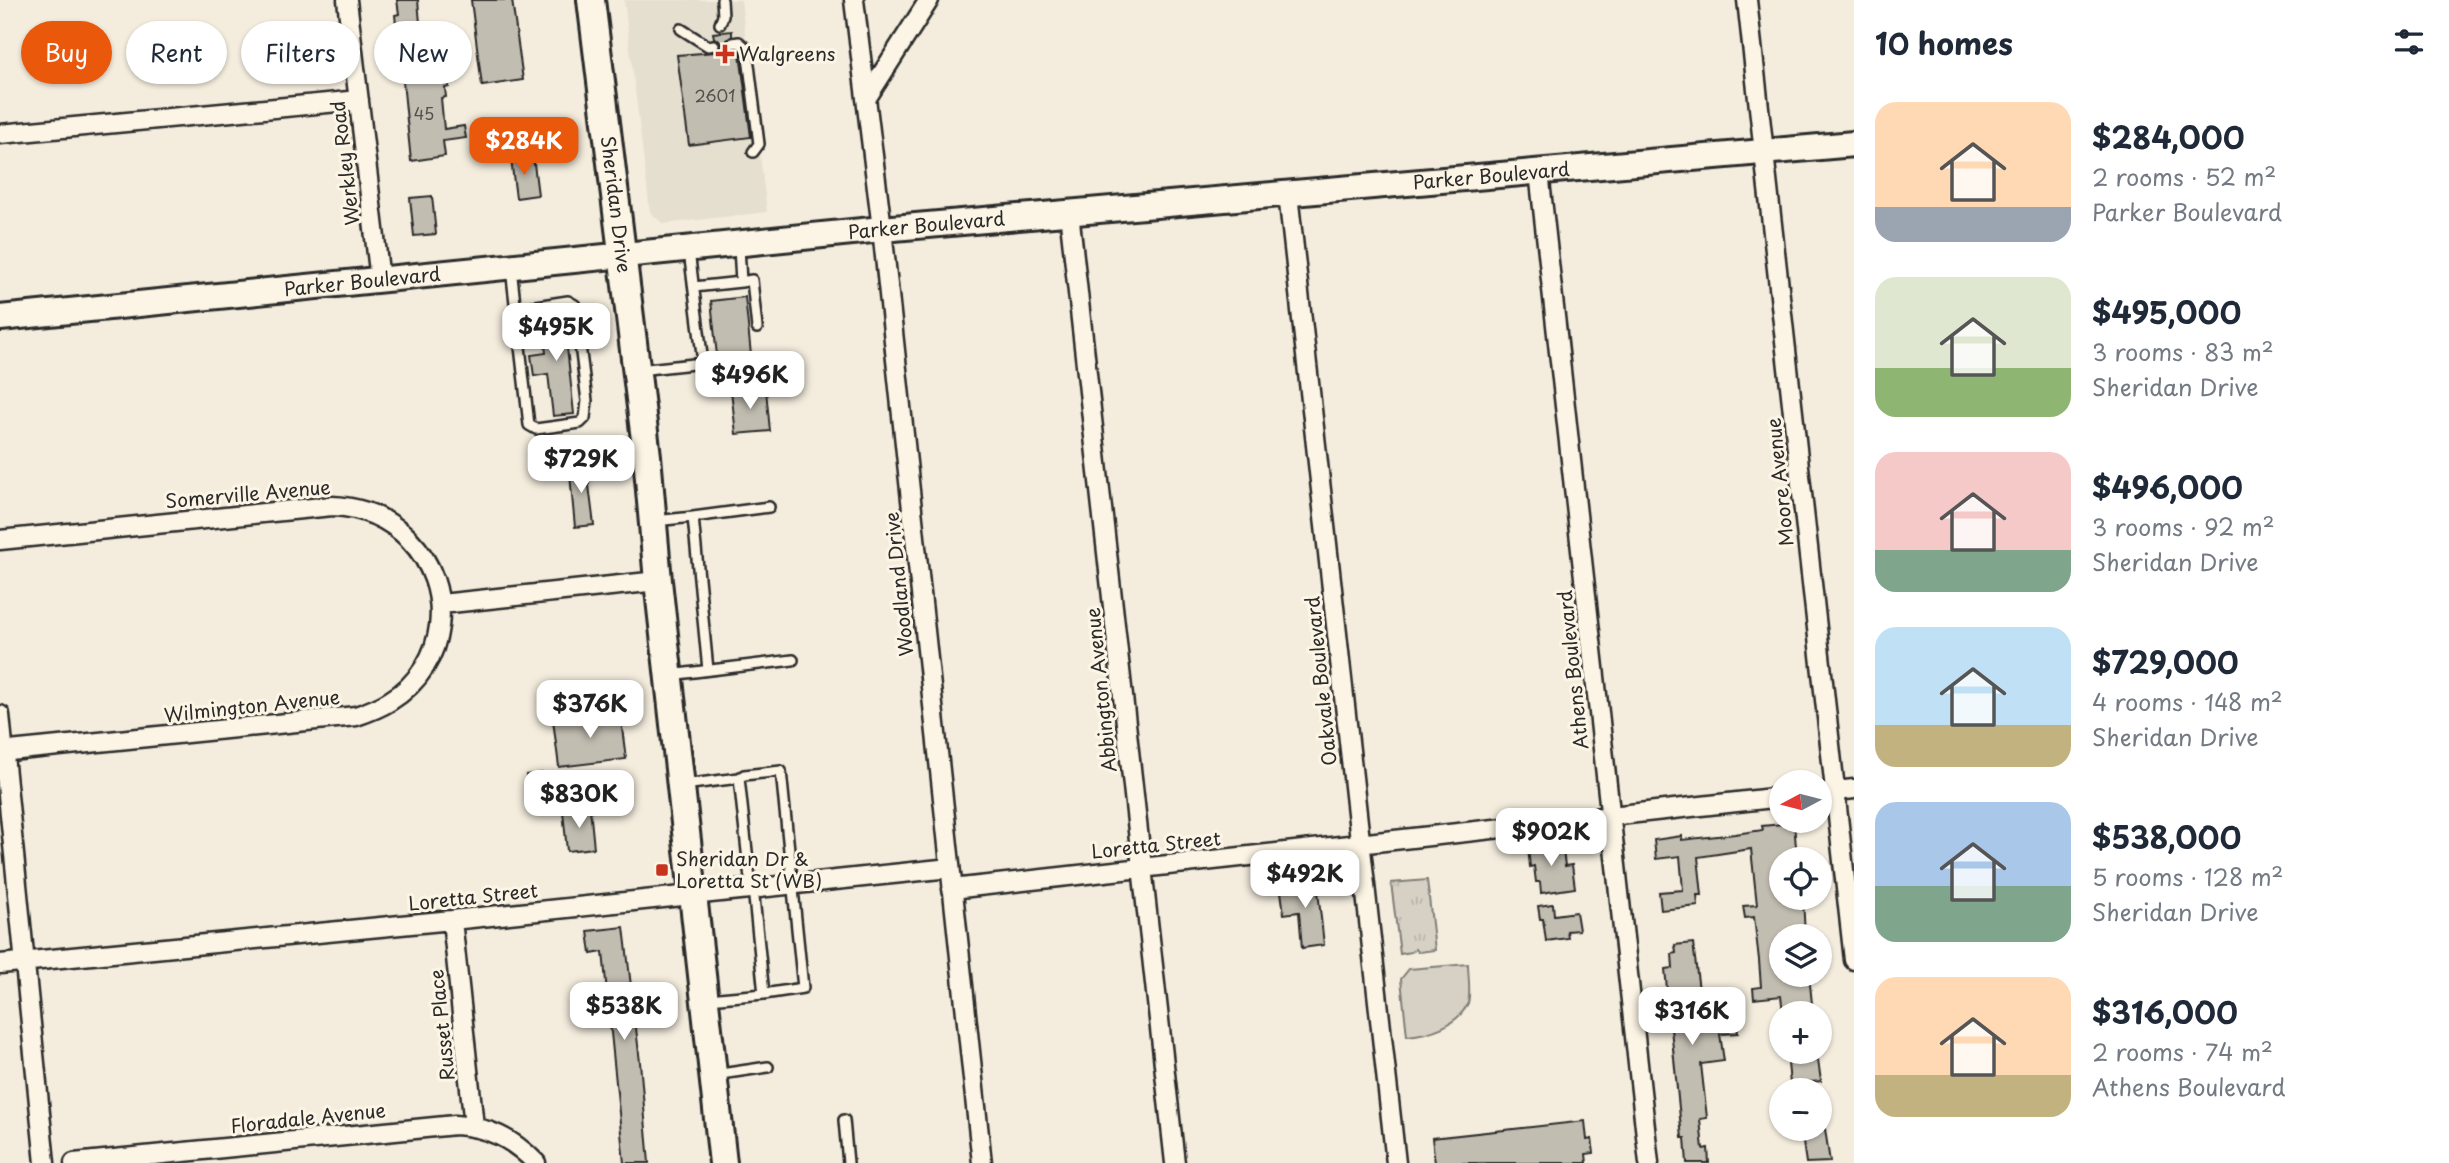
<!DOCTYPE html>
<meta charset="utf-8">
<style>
:root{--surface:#fff;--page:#f2f2f3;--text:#1f2937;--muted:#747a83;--accent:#ea580c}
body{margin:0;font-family:"Playpen Sans",sans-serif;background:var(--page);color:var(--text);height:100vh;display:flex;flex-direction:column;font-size:26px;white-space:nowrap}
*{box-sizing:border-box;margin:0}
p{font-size:23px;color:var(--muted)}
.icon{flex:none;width:38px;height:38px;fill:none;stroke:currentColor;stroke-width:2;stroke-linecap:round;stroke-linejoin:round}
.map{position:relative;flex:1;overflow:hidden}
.details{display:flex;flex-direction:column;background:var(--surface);width:595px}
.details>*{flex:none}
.top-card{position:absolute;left:21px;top:21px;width:665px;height:63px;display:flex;gap:14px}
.needle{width:46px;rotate:263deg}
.fabs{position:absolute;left:1769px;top:770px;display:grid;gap:14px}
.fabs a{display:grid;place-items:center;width:63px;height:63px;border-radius:50%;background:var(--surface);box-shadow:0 2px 5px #0004;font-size:35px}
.price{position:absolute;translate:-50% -60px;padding:0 16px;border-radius:14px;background:#fff;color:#222;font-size:23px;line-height:46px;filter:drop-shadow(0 2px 4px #0008)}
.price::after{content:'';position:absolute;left:50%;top:42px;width:21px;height:16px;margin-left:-10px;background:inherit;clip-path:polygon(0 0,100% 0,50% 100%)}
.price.on{background:var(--accent);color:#fff}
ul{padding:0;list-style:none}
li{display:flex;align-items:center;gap:21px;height:175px;padding:0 21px}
li span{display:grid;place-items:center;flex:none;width:196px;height:140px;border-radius:21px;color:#555}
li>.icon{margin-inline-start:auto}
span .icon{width:84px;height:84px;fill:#fffc;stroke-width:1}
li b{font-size:30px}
h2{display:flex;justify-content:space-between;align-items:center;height:84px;padding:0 21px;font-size:30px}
.pill{padding:0 24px;border-radius:32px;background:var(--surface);box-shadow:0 2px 5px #0004;font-size:24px;line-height:63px}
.pill.on{background:var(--accent);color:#fff}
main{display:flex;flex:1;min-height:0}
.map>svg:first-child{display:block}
.built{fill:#e5dfd0}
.grass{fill:url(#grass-tufts);stroke:#807e78;stroke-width:2}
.pitch{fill:#d6d1c4;stroke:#807e78;stroke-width:2}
.building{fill:#c2bdb1;stroke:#2b2b2b;stroke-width:2}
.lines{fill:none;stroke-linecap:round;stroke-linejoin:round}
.lane-casing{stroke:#2b2b2b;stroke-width:14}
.street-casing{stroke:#2b2b2b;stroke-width:23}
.secondary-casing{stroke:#2b2b2b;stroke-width:30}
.primary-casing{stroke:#2b2b2b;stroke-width:32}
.path{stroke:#2b2b2b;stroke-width:2.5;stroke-dasharray:7 5;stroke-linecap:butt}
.lane{stroke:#fcf5e5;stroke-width:9}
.street{stroke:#fcf5e5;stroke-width:18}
.secondary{stroke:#fcf5e5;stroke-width:24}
.primary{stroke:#fcf5e5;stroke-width:26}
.poi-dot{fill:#c8321e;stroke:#fcf5e5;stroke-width:2.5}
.labels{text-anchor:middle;stroke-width:6;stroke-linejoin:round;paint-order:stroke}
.number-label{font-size:16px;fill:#51504c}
.poi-label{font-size:19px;fill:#2b2b2b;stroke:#fcf5e5;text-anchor:start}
.street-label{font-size:19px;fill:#2b2b2b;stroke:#fcf5e5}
</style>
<main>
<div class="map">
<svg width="1854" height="1163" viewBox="0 0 1854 1163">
<defs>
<pattern id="grass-tufts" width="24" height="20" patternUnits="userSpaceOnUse" patternTransform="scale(1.75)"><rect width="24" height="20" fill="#d6d1c4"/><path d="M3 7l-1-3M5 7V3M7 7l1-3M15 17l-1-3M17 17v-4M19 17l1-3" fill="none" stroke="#b8b4a9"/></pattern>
</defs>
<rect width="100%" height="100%" fill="#f4edde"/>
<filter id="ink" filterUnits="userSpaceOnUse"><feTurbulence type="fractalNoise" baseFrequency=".0143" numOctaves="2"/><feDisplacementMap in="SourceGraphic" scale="14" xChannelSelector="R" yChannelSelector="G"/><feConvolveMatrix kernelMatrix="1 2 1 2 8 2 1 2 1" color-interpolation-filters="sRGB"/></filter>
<g filter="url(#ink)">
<!-- built -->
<path class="built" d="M624,0H741L767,212L663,224L650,212Z"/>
<!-- grass -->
<path class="grass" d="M1427,880L1435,950L1419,952L1415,949L1411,952L1400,954L1391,883Z"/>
<!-- pitch -->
<path class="pitch" d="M1468,964C1468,975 1471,993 1468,1003C1458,1026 1429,1034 1407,1036L1401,979L1409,969Z"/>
<!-- building -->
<path class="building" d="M397,0H418L421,35H426L427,52L399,54L395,15L399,14Z
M471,0H512L523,80L482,86Z
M732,31V36L727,40L726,45L730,49H737L740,53L751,137L689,145L677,55L716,52L721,45L719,40L714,38L713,33Z
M448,75L449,87L445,88L446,97L441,98L444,129L464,126L466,138L443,141L445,156L411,161L403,81Z
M533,156L538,195L516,198L511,159Z
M432,196L436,234L414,236L410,198Z
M745,297L753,374L724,376L719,374L711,301Z
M563,310L574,414L553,416L548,374L534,376L531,355L546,353L541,312Z
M755,387V391L766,390L770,431L736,434L731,390Z
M586,462L594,525L575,527L569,464Z
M620,712L626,759L559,767L553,720Z
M544,773L545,788L528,790L526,775Z
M590,808L594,848L567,851L563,811Z
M1794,823L1797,859H1782V898H1803L1805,936H1782V975H1809L1813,1013H1783L1781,996L1754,999L1753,988L1761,987L1759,960L1754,917L1745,918L1743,906L1757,905L1751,849L1698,857L1702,895H1697L1698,906L1661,910L1659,892L1683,890L1680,856L1656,859L1654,840L1682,836V840L1735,834L1763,830L1762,826Z
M1562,843L1565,866L1572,865L1575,888L1541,893L1540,882H1536L1534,866L1530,867L1528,848Z
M1308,880L1309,883L1317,882L1324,945L1302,948L1299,912L1284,914L1280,884Z
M1553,904L1554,915L1576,912L1579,930L1567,931L1568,938L1546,941L1543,919H1540L1538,906Z
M624,927L640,1062L649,1163H624L603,952L591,954L588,931Z
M1693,943L1703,1021L1736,1018L1738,1033L1720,1034L1724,1061L1701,1064L1707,1118L1700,1119L1703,1149L1708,1148L1709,1163H1687L1685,1138H1682L1665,969L1673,968L1672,954L1676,953L1675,945Z
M1818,1060L1821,1081L1790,1084L1788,1063Z
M1585,1121L1587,1140L1592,1139L1594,1153L1586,1154L1587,1163H1435L1432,1138Z
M1801,1129H1825L1830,1162L1806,1163Z"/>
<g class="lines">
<!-- lane casing -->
<g class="lane-casing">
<path id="lane" d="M720,24L723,16L722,0
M681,29L708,46L714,45
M733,43L739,42L747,49L759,144L753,152
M511,268L529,425L536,429L580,423L585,418L587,401L575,305L568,301L516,309
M741,282L752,280L757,328
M694,287L741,282L739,247
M703,363C715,389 726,384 751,381
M638,370L703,363L689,251
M655,521L693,517
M708,670L693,517L769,507
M670,675L793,660
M739,778L744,775L781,771L803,988L764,994
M683,785L739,778L751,888
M708,999L764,994L753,888
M714,1075L768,1067
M844,1120L848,1163"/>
</g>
<!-- street casing -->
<g class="street-casing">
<path id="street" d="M347,0L380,280
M854,0L882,229L982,1163
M1747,0L1854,960
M866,99L929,0
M0,134L359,100
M1539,172L1649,1163
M1288,194L1396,1163
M1069,212L1175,1163
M0,540L332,506C362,507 387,517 409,539C456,587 449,665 390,701C379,708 368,712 356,716L0,752
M441,604L658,581
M0,715L45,1163
M1820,793L1854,789
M952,889L1782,797
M452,920L474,1126
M0,964L452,920L950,868
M74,1163L455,1125C488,1127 512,1138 536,1163"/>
</g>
<!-- secondary casing -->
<g class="secondary-casing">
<g id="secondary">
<path id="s1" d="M0,318L882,229L1854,144"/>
</g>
</g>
<!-- primary casing -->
<g class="primary-casing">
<g id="primary">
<path id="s2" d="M591,0L647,456L658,581L723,1163"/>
</g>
</g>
<!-- path -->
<path class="path" d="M571,712L639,704"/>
<!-- lane -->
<use href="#lane" class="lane"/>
<!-- street -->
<use href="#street" class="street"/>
<!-- secondary -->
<use href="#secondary" class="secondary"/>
<!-- primary -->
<use href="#primary" class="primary"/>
</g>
</g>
<!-- markers -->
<g class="poi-dot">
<path d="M721.5 43.5h7v7h7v7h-7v7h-7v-7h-7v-7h7z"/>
<rect x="655" y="863" width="14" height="14" rx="3.5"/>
</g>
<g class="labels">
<!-- number labels -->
<g class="number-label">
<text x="715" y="102">2601</text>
<text x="424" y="120">45</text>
</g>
<!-- poi labels -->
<g class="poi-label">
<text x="739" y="61">Walgreens</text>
<text x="676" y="866">Sheridan Dr &amp;<tspan x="676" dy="22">Loretta St (WB)</tspan></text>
</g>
<!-- street labels -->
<g class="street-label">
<text transform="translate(345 163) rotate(-97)" y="7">Werkley Road</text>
<text dy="7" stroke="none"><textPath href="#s1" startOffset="1498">Parker Boulevard</textPath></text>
<text dy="7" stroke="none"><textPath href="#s2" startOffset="206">Sheridan Drive</textPath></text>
<text dy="7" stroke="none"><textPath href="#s1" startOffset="931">Parker Boulevard</textPath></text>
<text dy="7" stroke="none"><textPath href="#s1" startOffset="364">Parker Boulevard</textPath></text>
<text transform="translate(1780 482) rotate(-96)" y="7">Moore Avenue</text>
<text transform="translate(248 494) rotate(-5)" y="7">Somerville Avenue</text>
<text transform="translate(899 584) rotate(-96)" y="7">Woodland Drive</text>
<text transform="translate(1573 670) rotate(-96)" y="7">Athens Boulevard</text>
<text transform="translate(1321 681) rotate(-96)" y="7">Oakvale Boulevard</text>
<text transform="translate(1101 690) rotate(-96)" y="7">Abbington Avenue</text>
<text transform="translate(252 706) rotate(-6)" y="7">Wilmington Avenue</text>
<text transform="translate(1156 845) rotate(-6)" y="7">Loretta Street</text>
<text transform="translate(473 897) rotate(-6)" y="7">Loretta Street</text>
<text transform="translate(442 1025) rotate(-96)" y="7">Russet Place</text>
<text transform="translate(308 1118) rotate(-6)" y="7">Floradale Avenue</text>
</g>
</g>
</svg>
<div class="fabs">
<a><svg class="needle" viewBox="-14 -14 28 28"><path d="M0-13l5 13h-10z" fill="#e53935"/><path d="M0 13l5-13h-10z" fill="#747a83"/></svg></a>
<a><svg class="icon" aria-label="locate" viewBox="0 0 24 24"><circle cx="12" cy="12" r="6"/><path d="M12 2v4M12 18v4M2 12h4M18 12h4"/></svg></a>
<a><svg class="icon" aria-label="layers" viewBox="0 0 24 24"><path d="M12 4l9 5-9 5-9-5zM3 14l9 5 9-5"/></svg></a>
<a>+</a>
<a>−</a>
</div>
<b class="price on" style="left:524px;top:177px">$284K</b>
<b class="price" style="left:556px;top:363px">$495K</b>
<b class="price" style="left:750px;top:411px">$496K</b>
<b class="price" style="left:581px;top:495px">$729K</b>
<b class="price" style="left:590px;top:740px">$376K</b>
<b class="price" style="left:579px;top:830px">$830K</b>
<b class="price" style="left:1551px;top:868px">$902K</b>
<b class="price" style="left:1305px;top:910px">$492K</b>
<b class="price" style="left:624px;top:1042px">$538K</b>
<b class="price" style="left:1692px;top:1047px">$316K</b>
<div class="top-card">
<a class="pill on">Buy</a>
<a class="pill">Rent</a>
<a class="pill">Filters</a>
<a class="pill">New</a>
</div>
</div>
<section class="details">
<h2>10 homes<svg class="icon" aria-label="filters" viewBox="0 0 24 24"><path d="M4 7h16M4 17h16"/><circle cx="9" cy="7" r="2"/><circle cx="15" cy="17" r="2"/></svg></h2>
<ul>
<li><span style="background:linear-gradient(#ffd9b3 75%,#9aa5b1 0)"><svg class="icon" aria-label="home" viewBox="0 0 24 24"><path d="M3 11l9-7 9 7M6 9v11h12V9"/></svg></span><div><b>$284,000</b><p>2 rooms · 52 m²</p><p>Parker Boulevard</p></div></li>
<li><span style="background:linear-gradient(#dfe7d0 65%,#8fb573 0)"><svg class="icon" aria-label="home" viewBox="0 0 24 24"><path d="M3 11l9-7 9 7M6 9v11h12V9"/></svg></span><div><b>$495,000</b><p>3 rooms · 83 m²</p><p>Sheridan Drive</p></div></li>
<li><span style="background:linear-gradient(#f6c9c9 70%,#7fa58c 0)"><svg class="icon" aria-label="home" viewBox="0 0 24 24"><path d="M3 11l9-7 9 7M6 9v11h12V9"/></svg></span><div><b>$496,000</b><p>3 rooms · 92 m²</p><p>Sheridan Drive</p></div></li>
<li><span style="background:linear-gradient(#bfe0f5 70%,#c2b280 0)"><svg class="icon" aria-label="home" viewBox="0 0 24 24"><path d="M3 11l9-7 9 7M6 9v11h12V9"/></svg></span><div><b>$729,000</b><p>4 rooms · 148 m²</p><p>Sheridan Drive</p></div></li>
<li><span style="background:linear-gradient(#a9c7e8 60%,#7fa58c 0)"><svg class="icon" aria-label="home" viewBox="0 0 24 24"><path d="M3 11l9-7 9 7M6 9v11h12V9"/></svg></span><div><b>$538,000</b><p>5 rooms · 128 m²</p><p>Sheridan Drive</p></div></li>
<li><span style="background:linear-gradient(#ffd9b3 70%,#c2b280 0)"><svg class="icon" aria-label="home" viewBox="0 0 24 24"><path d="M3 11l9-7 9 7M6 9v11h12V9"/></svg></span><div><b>$316,000</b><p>2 rooms · 74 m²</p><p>Athens Boulevard</p></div></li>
</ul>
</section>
</main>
